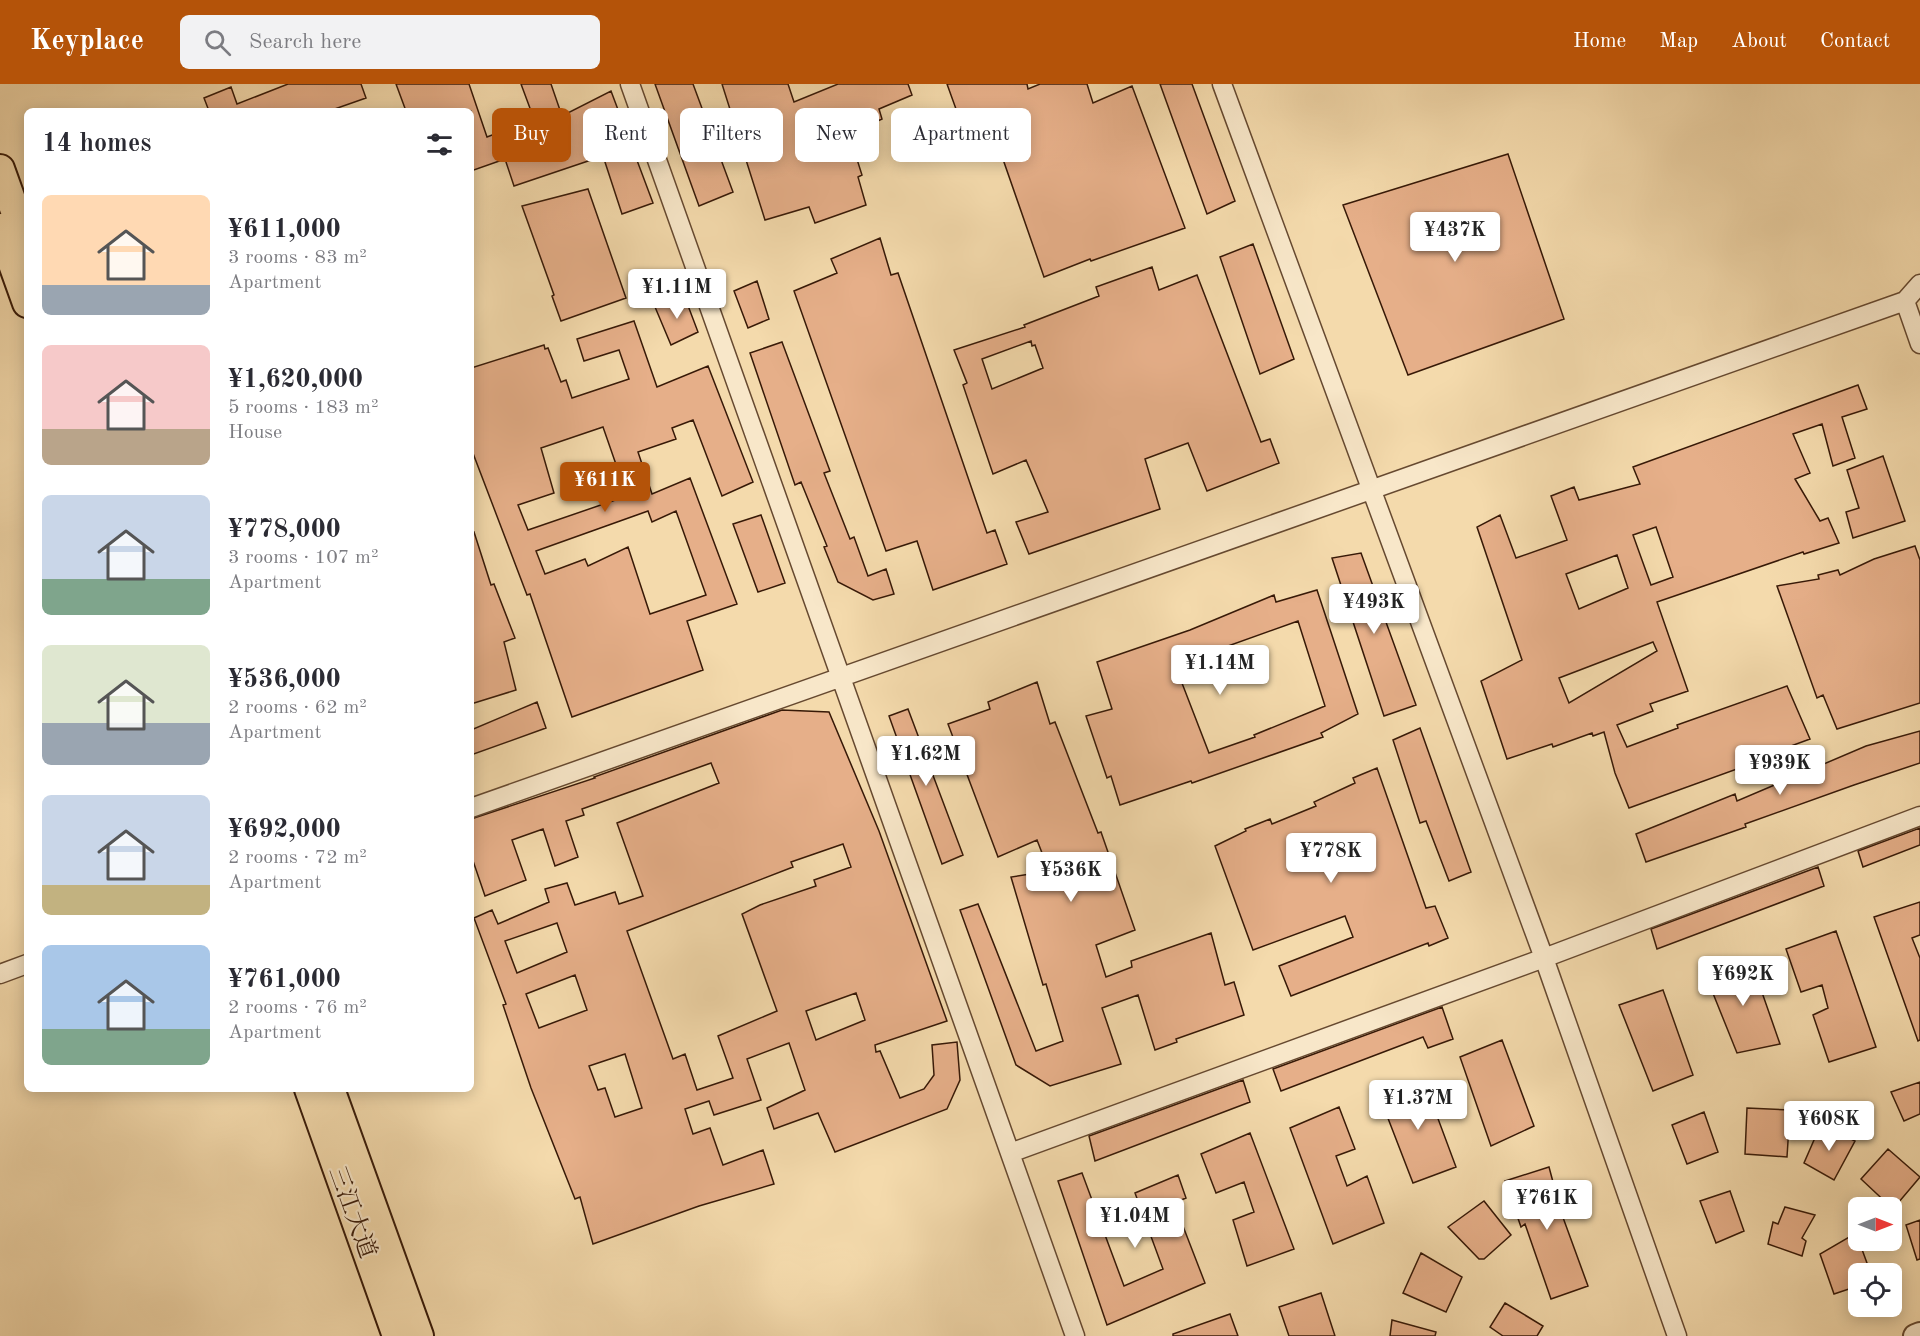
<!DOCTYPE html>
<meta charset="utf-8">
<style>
:root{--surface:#fff;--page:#f2f2f3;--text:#2b2b33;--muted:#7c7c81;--accent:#b45309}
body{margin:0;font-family:"Old Standard TT","Noto Serif SC",serif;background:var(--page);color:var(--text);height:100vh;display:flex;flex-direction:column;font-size:22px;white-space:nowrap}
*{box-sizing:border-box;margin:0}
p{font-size:20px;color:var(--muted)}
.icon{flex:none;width:33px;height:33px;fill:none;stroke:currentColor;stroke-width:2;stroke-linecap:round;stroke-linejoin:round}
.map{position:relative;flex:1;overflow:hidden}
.sheet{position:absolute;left:24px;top:24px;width:450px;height:984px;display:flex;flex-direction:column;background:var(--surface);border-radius:9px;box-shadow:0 3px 15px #0003}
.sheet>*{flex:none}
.top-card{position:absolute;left:492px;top:24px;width:570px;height:54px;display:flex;gap:12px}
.needle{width:39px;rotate:90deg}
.tools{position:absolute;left:1848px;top:1113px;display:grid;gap:12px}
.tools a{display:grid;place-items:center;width:54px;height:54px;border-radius:9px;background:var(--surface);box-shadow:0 3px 15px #0003;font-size:30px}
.price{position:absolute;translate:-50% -51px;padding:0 14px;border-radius:6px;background:#fff;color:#222;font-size:20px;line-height:39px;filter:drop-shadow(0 2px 3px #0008)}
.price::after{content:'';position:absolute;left:50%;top:36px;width:18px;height:14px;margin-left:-9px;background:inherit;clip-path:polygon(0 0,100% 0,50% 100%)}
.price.selected{background:var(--accent);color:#fff}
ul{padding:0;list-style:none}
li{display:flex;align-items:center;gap:18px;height:150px;padding:0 18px}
li span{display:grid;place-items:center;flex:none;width:168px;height:120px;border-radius:9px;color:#555}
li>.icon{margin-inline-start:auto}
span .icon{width:72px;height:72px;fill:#fffc;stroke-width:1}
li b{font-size:26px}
h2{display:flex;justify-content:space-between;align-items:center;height:72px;padding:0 18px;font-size:26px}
.tag{padding:0 21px;border-radius:9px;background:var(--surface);box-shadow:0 3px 15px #0003;font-size:21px;line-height:54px}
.tag.selected{background:var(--accent);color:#fff}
header{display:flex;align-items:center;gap:36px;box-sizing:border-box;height:84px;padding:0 30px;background:var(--accent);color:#fff}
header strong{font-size:28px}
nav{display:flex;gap:33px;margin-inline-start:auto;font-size:21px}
.search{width:420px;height:54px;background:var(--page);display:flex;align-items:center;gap:15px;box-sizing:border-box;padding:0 21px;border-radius:9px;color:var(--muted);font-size:22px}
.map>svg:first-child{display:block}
.building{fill:#e6af89;stroke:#371907;stroke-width:1.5;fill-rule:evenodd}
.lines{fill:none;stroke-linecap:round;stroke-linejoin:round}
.minor-casing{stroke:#664930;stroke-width:21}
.tertiary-casing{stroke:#664930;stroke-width:26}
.primary-casing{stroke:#371907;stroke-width:32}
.minor{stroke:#f8e7c9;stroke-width:18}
.tertiary{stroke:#f8e7c9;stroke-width:22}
.primary{stroke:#f4daac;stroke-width:28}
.labels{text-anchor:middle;stroke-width:4.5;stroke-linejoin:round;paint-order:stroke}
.street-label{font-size:24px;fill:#371907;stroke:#f8e7c9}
</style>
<header>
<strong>Keyplace</strong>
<div class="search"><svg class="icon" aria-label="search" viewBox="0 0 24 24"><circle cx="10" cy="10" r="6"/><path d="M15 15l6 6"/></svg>Search here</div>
<nav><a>Home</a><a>Map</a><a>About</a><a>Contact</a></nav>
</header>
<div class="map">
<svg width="1920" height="1252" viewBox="0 0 1920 1252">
<rect width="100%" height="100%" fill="#f4daac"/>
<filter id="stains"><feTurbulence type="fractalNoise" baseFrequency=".00333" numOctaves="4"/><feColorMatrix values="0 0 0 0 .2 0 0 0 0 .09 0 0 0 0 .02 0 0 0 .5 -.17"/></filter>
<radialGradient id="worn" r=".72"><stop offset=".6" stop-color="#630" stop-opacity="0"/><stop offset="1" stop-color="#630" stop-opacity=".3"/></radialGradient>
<!-- building -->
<path class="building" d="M288,0H361L366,14L329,27H209L204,14L231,3L237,20Z
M396,0H469L487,53L534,35L521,0H551L562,32L611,7L653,119L622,130L603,72L514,102L505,75L471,87V27H406Z
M655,0H693L733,108L699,122Z
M722,0H788L794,18L838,0H908L912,11L879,25L882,35L849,50L862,91L858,93L866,121L815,139L809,123L765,136Z
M947,0H1027L1028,5L1040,0H1087L1093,19L1132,2L1185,144L1091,177L1090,175L1044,193L990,38L960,48L953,26L956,25Z
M1160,0H1192L1235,117L1207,130Z
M1508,70L1564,235L1408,291L1343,121Z
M588,105L626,214L561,237L552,212L554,211L522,122Z
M880,154L891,191L898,189L987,449L995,446L1007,480L933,506L917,457L886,467L794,207L837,189L831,175Z
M1253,160L1294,275L1260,290L1220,173Z
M1152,183L1159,206L1197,191L1261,358L1270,355L1279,379L1207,407L1188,359L1145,375L1160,425L1029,470L1016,438L1048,428L1026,376L993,390L963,301L967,299L954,266L1025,243L1024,241L1099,212L1096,203ZM1031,257L1032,262L1035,261L1043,284L992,305L982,275Z
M757,197L769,235L748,244L734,207Z
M684,211L698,248L671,261L655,223Z
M634,237L657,303L708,282L753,398L722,412L693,336L672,344L676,355L638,368L652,410L690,394L737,520L687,537L703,586L572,633L530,510L527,511L471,364V284L544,261L545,265L548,264L561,298L566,296L572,314L629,295L619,266L584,277L577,255ZM603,343L627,412L528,446L518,421L554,409L541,364ZM648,427L652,438L676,427L706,511L650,530L628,463L588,482L585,475L545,490L536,467Z
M782,258L830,387L824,389L850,455L854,453L868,492L886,485L894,510L873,516L838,498L824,463L827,462L801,398L795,401L750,269Z
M1858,301L1867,325L1842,333L1855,374L1833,382L1822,340L1793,350L1810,389L1795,395L1820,437L1828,434L1839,459L1804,470L1803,468L1657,518L1688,607L1650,620L1653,627L1617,641L1627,663L1678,644L1677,641L1787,602L1810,655L1758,674L1759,677L1629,724L1615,689L1604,648L1593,652L1592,649L1553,663L1552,660L1507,675L1481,597L1522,576L1477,443L1500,431L1516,474L1567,456L1551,412L1574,403L1579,416L1640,400L1633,383ZM1656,443L1673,493L1651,501L1633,451ZM1617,471L1628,504L1579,525L1566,490ZM1653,558L1657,567L1569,619L1559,594Z
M1883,372L1905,437L1853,454L1846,428L1859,424L1847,386Z
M761,431L785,499L758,508L733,440Z
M474,448L491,501L494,500L515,554L504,558L516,606L471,620V449Z
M1915,462L1920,476V619L1837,645L1823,611L1817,614L1777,502L1819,495L1818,491L1838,486L1840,491L1874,475Z
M1361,469L1416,621L1384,632L1332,474Z
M1317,506L1358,630L1321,649L1323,653L1192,699L1191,697L1120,721L1111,692L1107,694L1086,632L1112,625L1097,578L1190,546L1274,511L1276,518ZM1298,537L1325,622L1254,651L1255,653L1209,669L1175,581Z
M1037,598L1050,640L1055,638L1098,749L1101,748L1135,846L1096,861L1106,893L1132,883L1131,877L1211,849L1225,901L1234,898L1244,931L1176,955L1177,958L1155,966L1138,911L1102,924L1121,980L1050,1002L1016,981L960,826L978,820L1036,967L1063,957L1046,900L1043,901L1011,793L1049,787L1037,756L998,773L948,640L990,625L988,618Z
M537,618L546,644L471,671V646Z
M908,625L963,771L942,780L889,632Z
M782,626L829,628L879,747L947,937L875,961L876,968L880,967L900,1014L924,1005L934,991L932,961L957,958L960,996L947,1025L835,1068L818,1029L774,1045L767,1024L805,1006L789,959L747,975L761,1016L714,1031L709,1017L685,1025L693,1050L710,1044L723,1081L763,1066L774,1100L699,1122L593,1160L580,1113L575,1115L531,1004L503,921L506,920L474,834L492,826L498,840L549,818L545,805L567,799L575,821L615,808L619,820L643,812L617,739L719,699L711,679L582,725L584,731L566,737L578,773L555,782L543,745L512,756L526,796L485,812L471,771V735L595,694L594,693ZM843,760L851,783L814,796L816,802L760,821L742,830L777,927L718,952L733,994L697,1006L685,970L673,975L627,847L793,783L791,778ZM557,839L567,868L517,889L505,857ZM575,891L587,926L539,944L526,910ZM856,909L865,936L816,956L806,927ZM625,970L642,1024L615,1033L605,1004L598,1006L589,982Z
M1420,644L1471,788L1449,797L1426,737L1420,739L1393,656Z
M1920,647V679L1854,701L1745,740L1746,743L1646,778L1636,750L1735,710L1737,717L1866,662Z
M1377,684L1426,824L1435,822L1448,854L1429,862L1428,859L1291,912L1279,882L1353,853L1345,832L1253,866L1215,762L1246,747L1245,745L1270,735L1272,740L1316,722L1314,718L1355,699L1353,694Z
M1920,744V761L1863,783L1858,767Z
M1818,783L1824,802L1657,865L1651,845Z
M1920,818V851L1912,854L1920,874V956L1918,957L1874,833Z
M1836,847L1876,963L1829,978L1813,931L1828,924L1822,901L1801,908L1786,865Z
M1750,874L1780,960L1737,969L1706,892Z
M1663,906L1693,991L1653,1007L1619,921Z
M1442,923L1453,955L1428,964L1423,953L1281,1007L1273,985Z
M1502,956L1534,1042L1491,1062L1460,973Z
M1243,996L1250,1018L1095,1077L1089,1052Z
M1424,997L1456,1083L1413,1099L1379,1011Z
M1920,998V1030L1904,1037L1891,1008Z
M1339,1023L1355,1065L1336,1072L1347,1102L1367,1092L1384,1139L1333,1160L1290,1044Z
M1747,1024L1790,1026L1787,1073L1745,1070Z
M1704,1028L1718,1068L1687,1080L1672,1041Z
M1821,1040L1855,1057L1834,1096L1804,1079Z
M1250,1049L1294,1165L1247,1182L1233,1136L1254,1128L1244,1098L1216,1109L1201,1070Z
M1888,1065L1920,1093L1893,1125L1861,1095Z
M1549,1083L1561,1128L1588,1202L1551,1215L1525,1140L1521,1143L1505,1097Z
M1082,1089L1124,1202L1163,1185L1135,1109L1178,1091L1186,1114L1174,1119L1205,1199L1107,1241L1058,1097Z
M1730,1107L1744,1147L1716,1159L1700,1117Z
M1484,1117L1511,1151L1484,1175H1479L1448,1143Z
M1785,1123L1815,1131L1802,1154L1806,1157L1802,1172L1768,1160L1773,1138L1778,1140Z
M1920,1136V1175L1917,1176L1906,1141Z
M1856,1149L1871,1190H1858V1202L1834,1210L1820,1170Z
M1421,1169L1462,1193L1446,1228L1403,1209Z
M1321,1209L1335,1252H1289L1279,1223Z
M1505,1219L1543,1242L1537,1252H1503L1490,1243Z
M1230,1230L1238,1252H1173V1250Z
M1392,1236L1436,1248L1435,1252H1390Z"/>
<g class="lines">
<!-- minor casing -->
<g class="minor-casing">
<path id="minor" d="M630,0L1075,1252
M1222,0L1544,874L1677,1252
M1905,217L1920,260
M471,724L1905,217L1920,200
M0,890L27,880
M1010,1069L1544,874L1920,732"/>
</g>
<!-- tertiary casing -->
<g class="tertiary-casing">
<path id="tertiary" d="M1915,1252L1920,1250"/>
</g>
<!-- primary casing -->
<g class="primary-casing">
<path id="primary" d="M0,85L27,160
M0,144L27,219
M309,1005L397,1252
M330,1005L419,1252"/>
</g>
<!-- minor -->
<use href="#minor" class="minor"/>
<!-- tertiary -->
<use href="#tertiary" class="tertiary"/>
<!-- primary -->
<use href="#primary" class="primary"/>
</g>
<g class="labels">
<!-- street labels -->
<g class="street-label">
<text transform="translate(353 1128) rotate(70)" y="8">三江大道</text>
</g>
</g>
<rect width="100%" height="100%" filter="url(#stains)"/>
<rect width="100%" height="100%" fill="url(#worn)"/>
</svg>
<div class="tools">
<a><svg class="needle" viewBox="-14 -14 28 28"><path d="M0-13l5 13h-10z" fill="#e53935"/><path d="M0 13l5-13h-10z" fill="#7c7c81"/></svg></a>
<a><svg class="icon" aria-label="locate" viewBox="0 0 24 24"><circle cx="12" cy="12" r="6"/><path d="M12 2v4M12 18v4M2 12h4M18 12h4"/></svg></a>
</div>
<b class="price" style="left:1455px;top:179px">¥437K</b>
<b class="price" style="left:677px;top:236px">¥1.11M</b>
<b class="price selected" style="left:605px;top:429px">¥611K</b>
<b class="price" style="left:1374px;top:551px">¥493K</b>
<b class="price" style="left:1220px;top:612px">¥1.14M</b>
<b class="price" style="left:926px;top:703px">¥1.62M</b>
<b class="price" style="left:1780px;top:712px">¥939K</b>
<b class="price" style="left:1331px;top:800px">¥778K</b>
<b class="price" style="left:1071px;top:819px">¥536K</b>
<b class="price" style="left:1743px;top:923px">¥692K</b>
<b class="price" style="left:1418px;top:1047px">¥1.37M</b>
<b class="price" style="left:1829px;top:1068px">¥608K</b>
<b class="price" style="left:1547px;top:1147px">¥761K</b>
<b class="price" style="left:1135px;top:1165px">¥1.04M</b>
<div class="top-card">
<a class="tag selected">Buy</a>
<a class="tag">Rent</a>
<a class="tag">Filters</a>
<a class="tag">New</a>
<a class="tag">Apartment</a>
</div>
<section class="sheet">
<h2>14 homes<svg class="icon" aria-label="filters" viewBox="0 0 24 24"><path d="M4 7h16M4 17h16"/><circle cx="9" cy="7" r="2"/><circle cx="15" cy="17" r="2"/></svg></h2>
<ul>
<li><span style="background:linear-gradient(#ffd9b3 75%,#9aa5b1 0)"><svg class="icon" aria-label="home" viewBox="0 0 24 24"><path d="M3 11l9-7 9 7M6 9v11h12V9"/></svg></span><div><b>¥611,000</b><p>3 rooms · 83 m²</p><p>Apartment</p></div></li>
<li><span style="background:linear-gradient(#f6c9c9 70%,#b9a48a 0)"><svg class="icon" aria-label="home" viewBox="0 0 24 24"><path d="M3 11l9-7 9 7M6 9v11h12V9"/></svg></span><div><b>¥1,620,000</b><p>5 rooms · 183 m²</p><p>House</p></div></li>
<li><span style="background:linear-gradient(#c9d6e8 70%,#7fa58c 0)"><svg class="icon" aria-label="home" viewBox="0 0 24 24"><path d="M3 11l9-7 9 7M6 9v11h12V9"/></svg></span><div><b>¥778,000</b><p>3 rooms · 107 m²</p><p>Apartment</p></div></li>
<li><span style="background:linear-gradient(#dfe7d0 65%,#9aa5b1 0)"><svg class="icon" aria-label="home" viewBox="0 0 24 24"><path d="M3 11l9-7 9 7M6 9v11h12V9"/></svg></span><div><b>¥536,000</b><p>2 rooms · 62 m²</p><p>Apartment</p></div></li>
<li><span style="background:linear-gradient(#c9d6e8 75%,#c2b280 0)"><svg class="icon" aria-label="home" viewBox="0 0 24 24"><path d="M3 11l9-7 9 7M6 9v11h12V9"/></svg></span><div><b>¥692,000</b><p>2 rooms · 72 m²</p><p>Apartment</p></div></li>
<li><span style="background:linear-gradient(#a9c7e8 70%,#7fa58c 0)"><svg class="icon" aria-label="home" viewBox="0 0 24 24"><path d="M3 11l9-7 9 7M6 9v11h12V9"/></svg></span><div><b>¥761,000</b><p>2 rooms · 76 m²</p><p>Apartment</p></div></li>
</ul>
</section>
</div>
